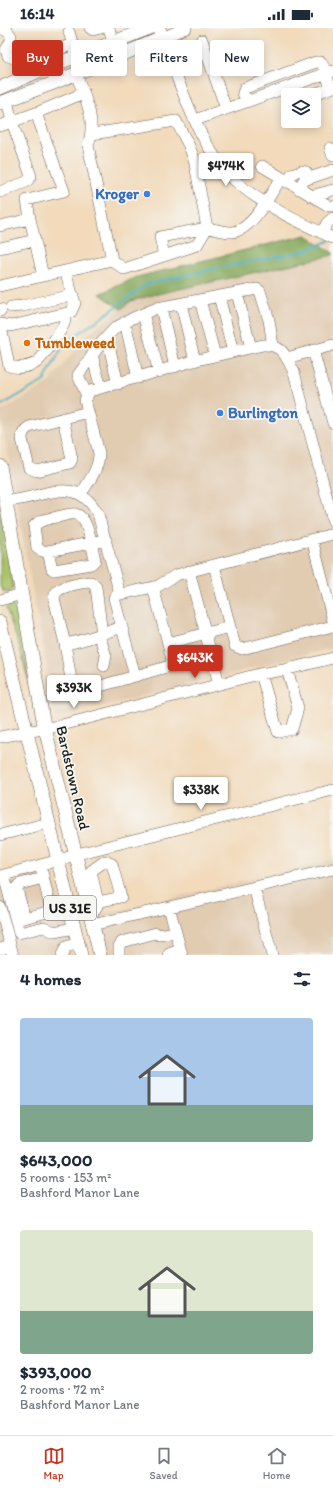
<!DOCTYPE html>
<meta charset="utf-8">
<style>
:root{--surface:#fff;--page:#f6f6f7;--text:#1f2937;--muted:#747a83;--line:#e0e1e3;--accent:#c8321e}
body{margin:0;font-family:Itim,sans-serif;background:var(--page);color:var(--text);height:100vh;display:flex;flex-direction:column;font-size:15px;white-space:nowrap}
*{box-sizing:border-box;margin:0}
p{font-size:13px;color:var(--muted)}
.icon{flex:none;width:22px;height:22px;fill:none;stroke:currentColor;stroke-width:2;stroke-linecap:round;stroke-linejoin:round}
.map{position:relative;height:927px;overflow:hidden}
.details{display:flex;flex-direction:column;background:var(--surface);flex:1}
.details>*{flex:none}
.hud{position:absolute;left:12px;top:12px;width:309px;height:36px;display:flex;gap:8px}
.tools{position:absolute;left:281px;top:60px;display:grid;gap:8px}
.tools a{display:grid;place-items:center;width:40px;height:40px;border-radius:4px;background:var(--surface);box-shadow:0 2px 10px #0003;font-size:20px}
.price{position:absolute;translate:-50% -34px;padding:0 9px;border-radius:4px;background:#fff;color:#222;font-size:13px;line-height:26px;filter:drop-shadow(0 1px 2px #0008)}
.price::after{content:'';position:absolute;left:50%;top:24px;width:12px;height:9px;margin-left:-6px;background:inherit;clip-path:polygon(0 0,100% 0,50% 100%)}
.price.current{background:var(--accent);color:#fff}
ul{padding:0;list-style:none}
li{display:grid;align-content:center;gap:8px;height:212px;padding:0 20px}
li span{display:grid;place-items:center;height:124px;border-radius:4px;color:#555}
li>.icon{margin-inline-start:auto}
span .icon{width:72px;height:72px;fill:#fffc;stroke-width:1}
li b{font-size:17px}
h2{display:flex;justify-content:space-between;align-items:center;height:48px;padding:0 20px;font-size:17px}
.chip{padding:0 14px;border-radius:4px;background:var(--surface);box-shadow:0 2px 10px #0003;font-size:14px;line-height:36px}
.chip.current{background:var(--accent);color:#fff}
.status{display:flex;justify-content:space-between;align-items:center;height:28px;padding:0 20px;background:var(--surface);direction:ltr}
.status svg{height:11px;fill:currentColor}
.menu{display:flex;justify-content:space-around;align-items:center;height:56px;border-top:1px solid var(--line);background:var(--surface);font-size:11px;color:var(--muted)}
.menu a{display:grid;justify-items:center;gap:2px}
.menu .current{color:var(--accent)}
.map>svg:first-child{display:block}
.built{fill:#e1cbb1}
.green{fill:#aac369;stroke:#637042}
.forest{fill:#87a95d;stroke:#52623c}
.lines{fill:none;stroke-linecap:round;stroke-linejoin:round}
.stream{stroke:#45adc4;stroke-width:2}
.minor-casing{stroke:#675e54;stroke-width:12}
.major-casing{stroke:#675e54;stroke-width:14}
.minor{stroke:#fff;stroke-width:11}
.major{stroke:#fff;stroke-width:13}
.shop-dot{fill:#3f7fe0;stroke:#f6f6f2;stroke-width:1.5}
.food-dot{fill:#e8710a;stroke:#f6f6f2;stroke-width:1.5}
.labels{text-anchor:middle;stroke-width:3.5;stroke-linejoin:round;paint-order:stroke}
.shield{fill:#f6f6f2;stroke:#5d5d5c;stroke-width:1}
.shield-label{font-size:14px;font-weight:bold;fill:#1c1c1c}
.shop-label{font-size:15px;font-weight:bold;fill:#366cbe;stroke:#f6f6f2;text-anchor:end}
.food-label{font-size:15px;font-weight:bold;fill:#c56008;stroke:#f6f6f2;text-anchor:start}
.street-label{font-size:15px;fill:#1c1c1c;stroke:#f6f6f2}
</style>
<div class="status"><b>16:14</b><svg viewBox="0 0 49 12"><path d="M0 12V9h3v3zM5 12V6h3v6zM10 12V3h3v9zM15 12V0h3v12zM26 1h20v11H26zM47 4h2v5h-2z"/></svg></div>
<div class="map">
<svg width="333" height="927" viewBox="0 0 333 927">
<rect width="100%" height="100%" fill="#f6f6f2"/>
<filter id="ink" filterUnits="userSpaceOnUse"><feTurbulence type="fractalNoise" baseFrequency=".025" numOctaves="2"/><feDisplacementMap in="SourceGraphic" scale="8" xChannelSelector="R" yChannelSelector="G"/><feConvolveMatrix kernelMatrix="1 2 1 2 8 2 1 2 1" color-interpolation-filters="sRGB"/></filter>
<filter id="wash" filterUnits="userSpaceOnUse"><feTurbulence type="fractalNoise" baseFrequency=".012" numOctaves="4" result="noise"/><feDisplacementMap in="SourceGraphic" scale="16" xChannelSelector="R" yChannelSelector="G"/><feGaussianBlur stdDeviation="0.9" result="paint"/><feColorMatrix in="noise" values="0 0 0 0 0 0 0 0 0 0 0 0 0 0 0 0 0 1.4 0 .05"/><feComposite in="paint" operator="in"/></filter>
<g filter="url(#wash)">
<rect width="100%" height="100%" fill="#f2dabb"/>
<!-- built -->
<path class="built" d="M333,227V620L56,690L0,384L49,355L87,307L131,273Z
M333,832V927H106L96,888Z
M50,842L53,845L73,927H6L3,917L0,918V859Z"/>
<!-- green -->
<path class="green" d="M0,479L13,558L12,562L8,565L3,563L0,559Z
M9,577L13,578L18,584L30,660L20,620L6,580Z"/>
<!-- forest -->
<path class="forest" d="M306,207L333,225V227L153,267L131,273L121,281L100,266L137,249Z"/>
<g class="lines">
<!-- stream -->
<path class="stream" d="M0,378L44,353L65,314L101,290L147,256L218,240L304,223L329,213"/>
</g>
</g>
<g filter="url(#ink)">
<g class="lines">
<!-- minor casing -->
<g class="minor-casing">
<path id="minor" d="M1,0L7,3L11,8V13L6,22L8,28L16,31L37,24L41,42
M90,0L93,2L101,0
M109,0L113,14
M186,0L162,10C182,59 198,121 240,157C268,180 301,195 333,210
M69,4L76,28
M202,12L226,81
M62,20L73,16
M311,67L331,60L326,46
M247,73L243,65L245,60L316,34H321L327,45
M195,92L333,43
M0,98L36,85L84,65
M92,106L176,93L189,118L194,131L207,200L160,209L164,228
M330,120L333,128
M262,138L329,178H333
M301,143L306,144L310,150
M287,154L292,146L294,145
M299,161L304,152L333,142
M0,164L26,154L29,151L31,148L12,94L7,73
M311,168L333,162
M30,191L27,172L64,163L36,85
M0,198L30,191L43,248L0,258
M322,205L327,195L333,190
M0,220L35,212
M112,232L124,241L197,217L207,200C215,201 224,204 232,204C252,203 270,166 281,151
M43,248L112,232L88,117C97,93 85,69 76,46
M237,265L251,320
M219,268L233,324
M200,272L215,328
M181,276L195,333
M11,279L22,278L73,267
M161,280L175,339
M0,283L1,281
M143,286L159,344
M125,294L138,350
M0,296L11,298L71,284L75,275L65,243
M1,298L9,338C17,341 30,339 37,334C42,330 65,299 65,292C65,292 64,286 63,286
M107,309L118,356
M313,322L333,395
M92,327L101,360
M287,330L333,317
M87,368L78,347L102,314L115,300L133,290L157,280L257,261L260,263L269,292L273,318
M63,390L72,431L70,435L37,443L29,440L22,411C22,405 24,402 29,399L88,384
M81,466C89,453 99,441 99,425L85,372L90,363L197,332L263,317C283,316 286,329 294,344L333,493
M7,473C43,471 75,444 98,486L120,566
M312,511L333,593
M48,523L52,541L54,542L91,536L95,532C92,521 89,489 76,486C70,485 63,488 57,489C49,491 40,491 34,498L37,520C41,523 43,524 48,523L106,512
M214,537L230,599
M189,543L219,656
M153,559L168,615
M0,572L22,566
M102,606L96,559L91,554C84,554 65,558 59,562C55,564 55,567 54,570L65,616C84,613 103,605 122,599
M99,607L106,628L104,638
M65,616L73,663L76,665L170,638L172,632L168,615L230,599L235,618L242,621L333,598
M261,646L278,704L292,701L298,680L287,641
M135,648L114,570L117,567L158,558L176,547L333,506
M0,709L58,698L259,646L284,642L333,630
M0,807L49,795
M42,844L51,883
M4,847L19,905L44,899L54,904L74,900
M0,848L59,832L85,824L333,762
M254,859L272,927
M98,874L121,869L112,836L105,833
M0,879L13,927
M169,879L182,927
M90,889L97,878L98,874L91,843L105,833
M25,890L17,862V859L20,856L43,850
M16,892L87,874
M92,897L333,841
M0,921L11,919
M169,926L180,922
M62,927L66,919L78,915
M119,927V918L122,914L156,905L159,907L176,904"/>
</g>
<!-- major casing -->
<g class="major-casing">
<path id="major" d="M0,60L41,42L150,0
M0,75L51,56L162,10L159,0
M0,438L43,692L100,927
M0,594L81,927"/>
</g>
<!-- minor -->
<use href="#minor" class="minor"/>
<!-- major -->
<use href="#major" class="major"/>
</g>
</g>
<!-- markers -->
<g class="shop-dot">
<circle cx="147" cy="166" r="4"/>
<circle cx="220" cy="385" r="4"/>
</g>
<circle class="food-dot" cx="27" cy="315" r="4"/>
<g class="labels">
<!-- shield labels -->
<rect class="shield" x="44" y="868" width="52" height="24" rx="3"/>
<g class="shield-label">
<text x="70" y="885">US 31E</text>
</g>
<!-- shop labels -->
<g class="shop-label">
<text x="139" y="171">Kroger</text>
<text x="228" y="390" text-anchor="start">Burlington</text>
</g>
<!-- food labels -->
<g class="food-label">
<text x="35" y="320">Tumbleweed</text>
</g>
<!-- street labels -->
<g class="street-label">
<text transform="translate(73 750) rotate(77)" y="5">Bardstown Road</text>
</g>
</g>
</svg>
<div class="tools">
<a><svg class="icon" aria-label="layers" viewBox="0 0 24 24"><path d="M12 4l9 5-9 5-9-5zM3 14l9 5 9-5"/></svg></a>
</div>
<b class="price" style="left:226px;top:159px">$474K</b>
<b class="price current" style="left:195px;top:651px">$643K</b>
<b class="price" style="left:74px;top:681px">$393K</b>
<b class="price" style="left:201px;top:783px">$338K</b>
<div class="hud">
<a class="chip current">Buy</a>
<a class="chip">Rent</a>
<a class="chip">Filters</a>
<a class="chip">New</a>
</div>
</div>
<section class="details">
<h2>4 homes<svg class="icon" aria-label="filters" viewBox="0 0 24 24"><path d="M4 7h16M4 17h16"/><circle cx="9" cy="7" r="2"/><circle cx="15" cy="17" r="2"/></svg></h2>
<ul>
<li><span style="background:linear-gradient(#a9c7e8 70%,#7fa58c 0)"><svg class="icon" aria-label="home" viewBox="0 0 24 24"><path d="M3 11l9-7 9 7M6 9v11h12V9"/></svg></span><div><b>$643,000</b><p>5 rooms · 153 m²</p><p>Bashford Manor Lane</p></div></li>
<li><span style="background:linear-gradient(#dfe7d0 65%,#7fa58c 0)"><svg class="icon" aria-label="home" viewBox="0 0 24 24"><path d="M3 11l9-7 9 7M6 9v11h12V9"/></svg></span><div><b>$393,000</b><p>2 rooms · 72 m²</p><p>Bashford Manor Lane</p></div></li>
</ul>
</section>
<nav class="menu">
<a class="current"><svg class="icon" aria-label="map" viewBox="0 0 24 24"><path d="M3 6l6-2 6 2 6-2v14l-6 2-6-2-6 2zM9 4v14M15 6v14"/></svg>Map</a>
<a><svg class="icon" aria-label="saved" viewBox="0 0 24 24"><path d="M7 4h10v16l-5-4-5 4z"/></svg>Saved</a>
<a><svg class="icon" aria-label="home" viewBox="0 0 24 24"><path d="M3 11l9-7 9 7M6 9v11h12V9"/></svg>Home</a>
</nav>
